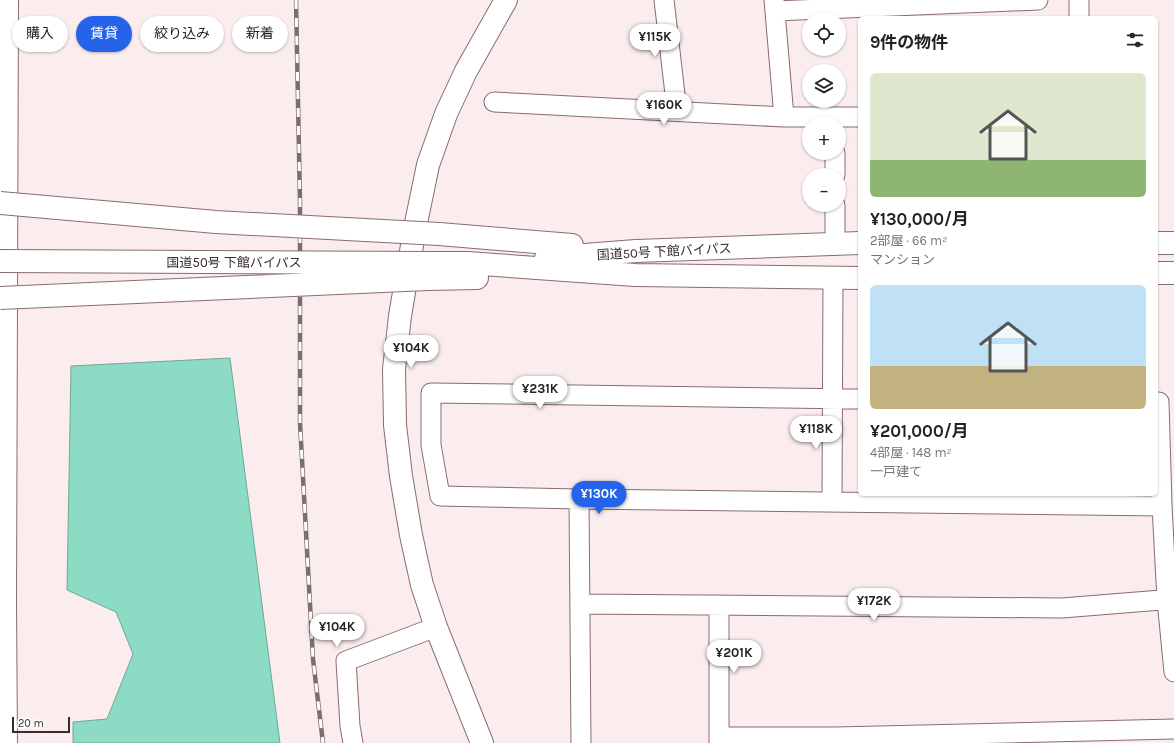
<!DOCTYPE html>
<html lang="ja">
<meta charset="utf-8">
<style>
:root{--surface:#fff;--page:#f6f6f6;--text:#222;--muted:#767676;--accent:#2563eb}
body{margin:0;font-family:Karla,"Noto Sans JP",sans-serif;background:var(--page);color:var(--text);height:100vh;display:flex;flex-direction:column;font-size:15px;white-space:nowrap}
*{box-sizing:border-box;margin:0}
p{font-size:13px;color:var(--muted)}
.icon{flex:none;width:22px;height:22px;fill:none;stroke:currentColor;stroke-width:2;stroke-linecap:round;stroke-linejoin:round}
.map{position:relative;flex:1;overflow:hidden}
.panel{position:absolute;left:858px;top:16px;width:300px;height:480px;display:flex;flex-direction:column;background:var(--surface);border-radius:6px;box-shadow:0 1px 3px #0004}
.panel>*{flex:none}
.banner{position:absolute;left:12px;top:16px;width:380px;height:36px;display:flex;gap:8px}
.fabs{position:absolute;left:802px;top:12px;display:grid;gap:8px}
.fabs a{display:grid;place-items:center;width:44px;height:44px;border-radius:50%;background:var(--surface);box-shadow:0 1px 3px #0004;font-size:20px}
.scale{position:absolute;left:12px;bottom:10px;width:58px;box-sizing:border-box;padding-left:4px;border:2px solid #392c2d;border-top:0;font-size:11px;line-height:14px;white-space:nowrap;color:#392c2d;-webkit-text-stroke:3px #fff;paint-order:stroke}
.price{position:absolute;translate:-50% -34px;padding:0 9px;border-radius:14px;background:#fff;color:#222;font-size:13px;line-height:26px;filter:drop-shadow(0 1px 2px #0008)}
.price::after{content:'';position:absolute;left:50%;top:24px;width:12px;height:9px;margin-left:-6px;background:inherit;clip-path:polygon(0 0,100% 0,50% 100%)}
.price.on{background:var(--accent);color:#fff}
ul{padding:0;list-style:none}
li{display:grid;align-content:center;gap:8px;height:212px;padding:0 12px}
li span{display:grid;place-items:center;height:124px;border-radius:6px;color:#555}
li>.icon{margin-inline-start:auto}
span .icon{width:72px;height:72px;fill:#fffc;stroke-width:1}
li b{font-size:17px}
h2{display:flex;justify-content:space-between;align-items:center;height:48px;padding:0 12px;font-size:17px}
.chip{padding:0 14px;border-radius:18px;background:var(--surface);box-shadow:0 1px 3px #0004;font-size:14px;line-height:36px}
.chip.on{background:var(--accent);color:#fff}
.map>svg:first-child{display:block}
.water{fill:#8cdbc5;stroke:#73a697}
.lines{fill:none;stroke-linecap:round;stroke-linejoin:round}
.minor-casing{stroke:#896c6f;stroke-width:21}
.tertiary-casing{stroke:#896c6f;stroke-width:24}
.trunk-casing{stroke:#896c6f;stroke-width:24}
.minor{stroke:#fff;stroke-width:19}
.tertiary{stroke:#fff;stroke-width:22}
.trunk{stroke:#fff;stroke-width:22}
.rail-casing{stroke:#7b6e6f;stroke-width:4.5}
.rail{stroke:#fff;stroke-width:3;stroke-dasharray:9;stroke-linecap:butt}
.trunk-bridge-casing{stroke:#896c6f;stroke-width:24;stroke-linecap:butt}
.trunk-bridge{stroke:#fff;stroke-width:22}
.labels{text-anchor:middle;stroke-width:4;stroke-linejoin:round;paint-order:stroke}
.street-label{font-size:13px;fill:#392c2d;stroke:#fff}
</style>
<div class="map">
<svg width="1174" height="743" viewBox="0 0 1174 743">
<rect width="100%" height="100%" fill="#fbedee"/>
<!-- water -->
<path class="water" d="M230,358L280,743H73V722L107,719L133,654L116,612L67,590L71,366Z"/>
<g class="lines">
<!-- minor casing -->
<g class="minor-casing">
<path id="minor" d="M664,0L677,111
M774,0L784,117
M775,11L1038,0
M1079,18V0
M494,102L784,117H860
M835,153V175
M835,205V243
M1159,402L1162,506L1167,600L1174,672
M579,499L440,496L431,445V393L860,399
M832,502L833,278
M580,604L1062,608L1174,599
M719,737H836L1174,729
M353,743L350,726L346,661L436,627
M581,743L579,499L1162,506
M719,743V605"/>
</g>
<!-- tertiary casing -->
<g class="tertiary-casing">
<path id="tertiary" d="M482,743L436,627L422,585L411,535L401,476L395,425L394,369L400,316L415,228L428,165L446,114L466,71L506,0"/>
</g>
<!-- trunk casing -->
<g class="trunk-casing">
<path id="trunk" d="M439,234L572,245
M1156,243H1174
M546,258L636,251L860,243
M436,263H467L635,275L860,278
M1156,273H1174
M428,279L477,278
M6,743L5,603L7,0"/>
</g>
<!-- minor -->
<use href="#minor" class="minor"/>
<!-- tertiary -->
<use href="#tertiary" class="tertiary"/>
<!-- trunk -->
<use href="#trunk" class="trunk"/>
<!-- rail casing -->
<g class="rail-casing">
<path id="rail" d="M296,0L300,202V423L313,659L323,743"/>
</g>
<!-- rail -->
<use href="#rail" class="rail"/>
<!-- trunk-bridge casing -->
<g class="trunk-bridge-casing">
<path id="trunk-bridge" d="M0,203L216,222L439,234
M0,261L436,263
M0,298L428,279"/>
</g>
<!-- trunk-bridge -->
<use href="#trunk-bridge" class="trunk-bridge"/>
</g>
<g class="labels">
<!-- street labels -->
<g class="street-label">
<text transform="translate(664 251) rotate(-3)" y="5">国道50号 下館バイパス</text>
<text x="234" y="267">国道50号 下館バイパス</text>
</g>
</g>
</svg>
<div class="fabs">
<a><svg class="icon" aria-label="locate" viewBox="0 0 24 24"><circle cx="12" cy="12" r="6"/><path d="M12 2v4M12 18v4M2 12h4M18 12h4"/></svg></a>
<a><svg class="icon" aria-label="layers" viewBox="0 0 24 24"><path d="M12 4l9 5-9 5-9-5zM3 14l9 5 9-5"/></svg></a>
<a>+</a>
<a>−</a>
</div>
<div class="scale">20 m</div>
<b class="price" style="left:655px;top:58px">¥115K</b>
<b class="price" style="left:664px;top:126px">¥160K</b>
<b class="price" style="left:411px;top:369px">¥104K</b>
<b class="price" style="left:540px;top:410px">¥231K</b>
<b class="price" style="left:816px;top:450px">¥118K</b>
<b class="price on" style="left:599px;top:515px">¥130K</b>
<b class="price" style="left:874px;top:622px">¥172K</b>
<b class="price" style="left:337px;top:648px">¥104K</b>
<b class="price" style="left:734px;top:674px">¥201K</b>
<div class="banner">
<a class="chip">購入</a>
<a class="chip on">賃貸</a>
<a class="chip">絞り込み</a>
<a class="chip">新着</a>
</div>
<section class="panel">
<h2>9件の物件<svg class="icon" aria-label="filters" viewBox="0 0 24 24"><path d="M4 7h16M4 17h16"/><circle cx="9" cy="7" r="2"/><circle cx="15" cy="17" r="2"/></svg></h2>
<ul>
<li><span style="background:linear-gradient(#dfe7d0 70%,#8fb573 0)"><svg class="icon" aria-label="home" viewBox="0 0 24 24"><path d="M3 11l9-7 9 7M6 9v11h12V9"/></svg></span><div><b>¥130,000/月</b><p>2部屋 · 66 m²</p><p>マンション</p></div></li>
<li><span style="background:linear-gradient(#bfe0f5 65%,#c2b280 0)"><svg class="icon" aria-label="home" viewBox="0 0 24 24"><path d="M3 11l9-7 9 7M6 9v11h12V9"/></svg></span><div><b>¥201,000/月</b><p>4部屋 · 148 m²</p><p>一戸建て</p></div></li>
</ul>
</section>
</div>
